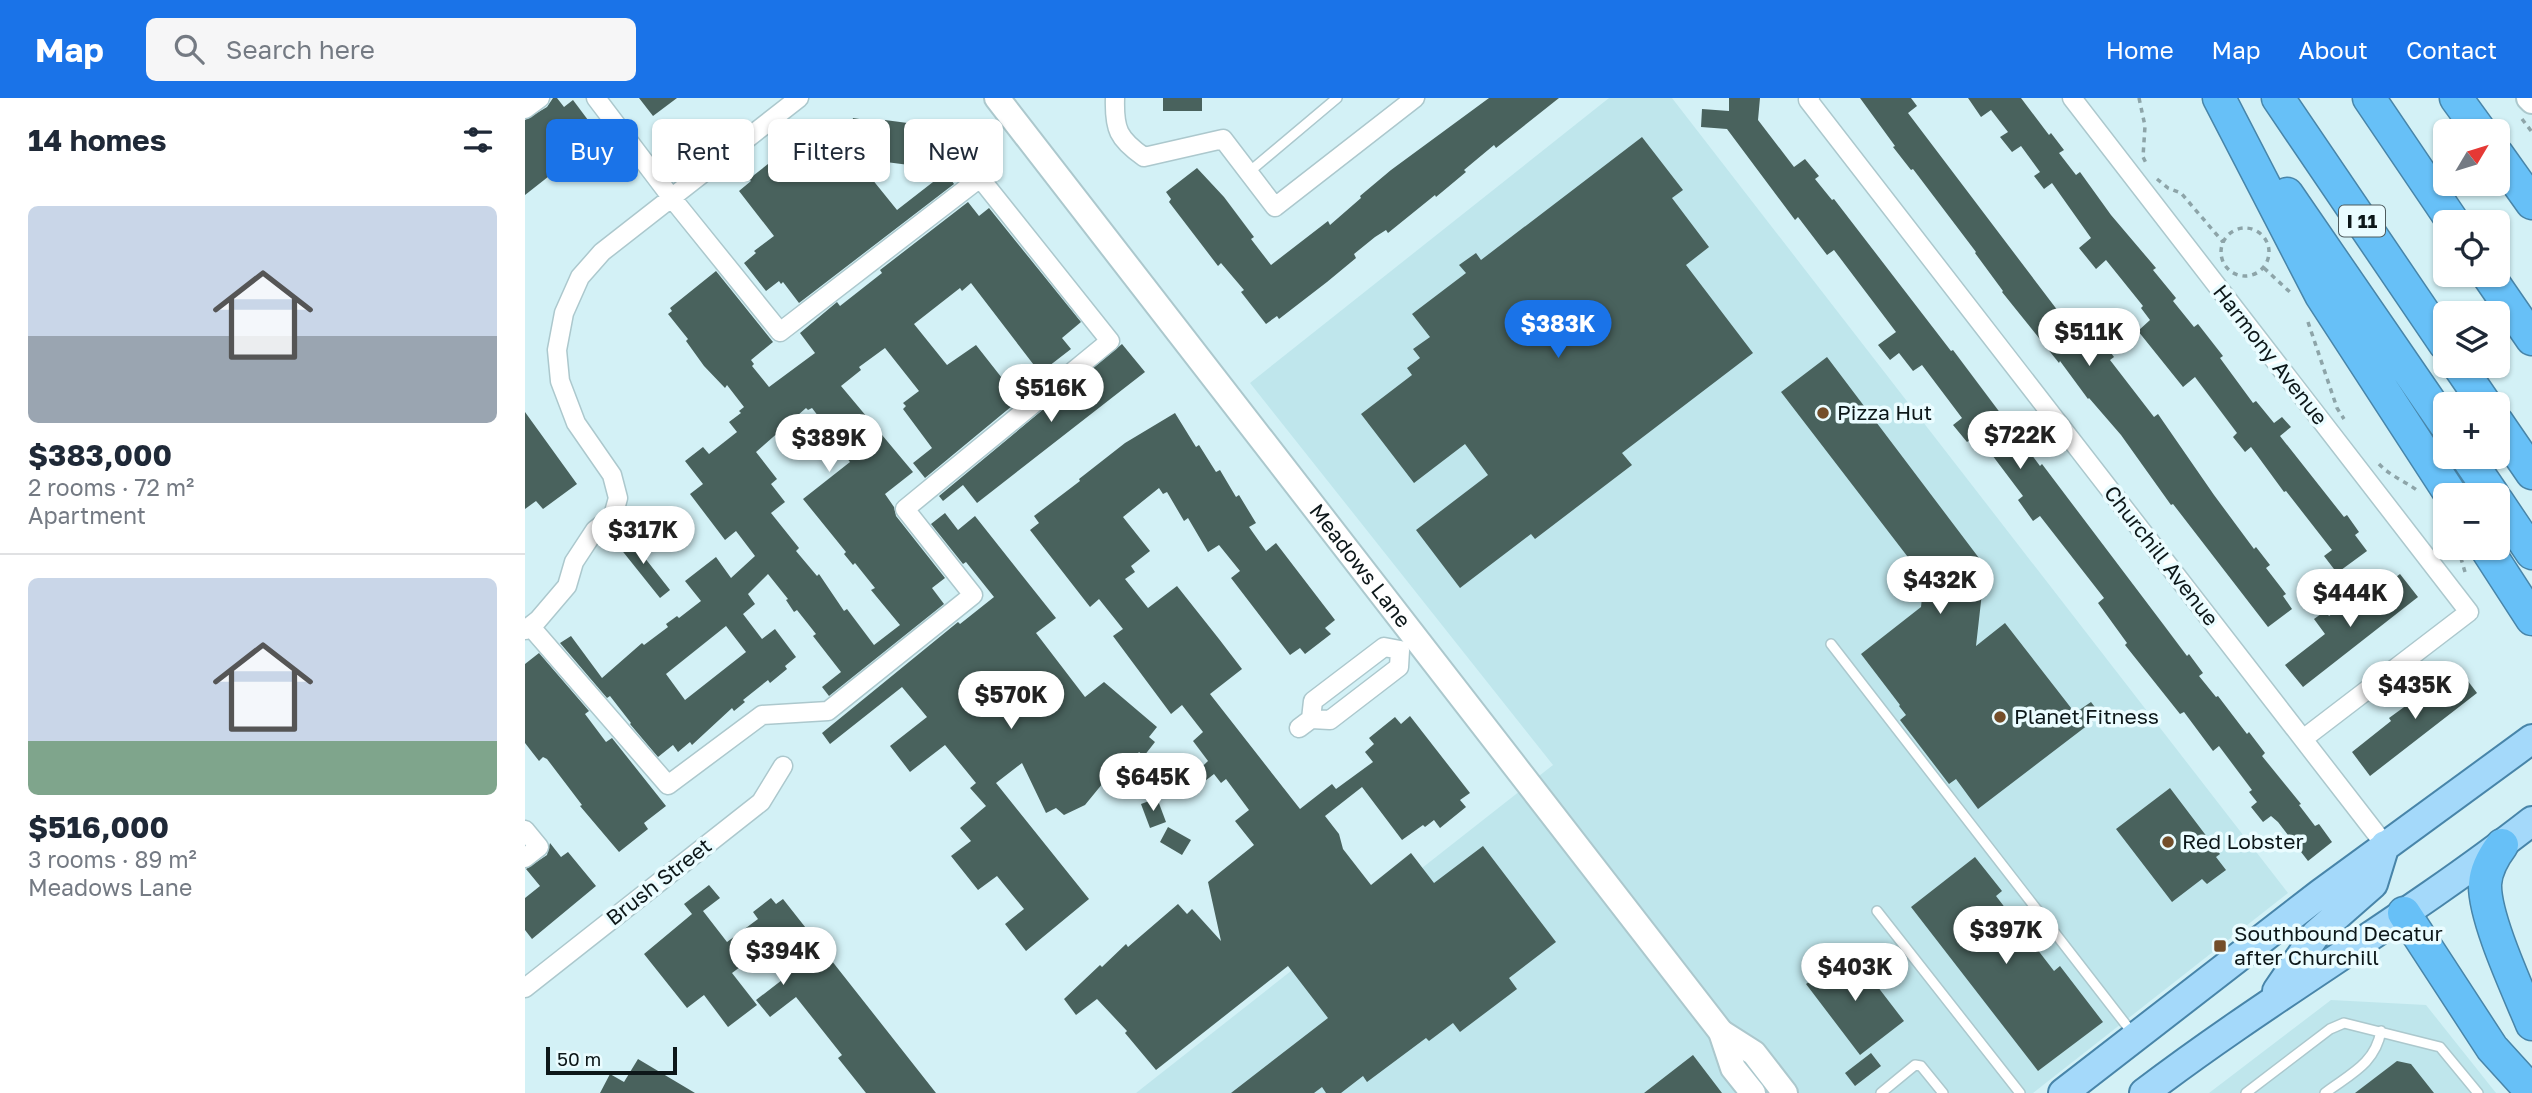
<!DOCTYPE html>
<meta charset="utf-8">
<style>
:root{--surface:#fff;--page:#f6f6f7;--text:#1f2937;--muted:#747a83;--line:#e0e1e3;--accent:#1a73e8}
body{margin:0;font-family:"Golos Text",sans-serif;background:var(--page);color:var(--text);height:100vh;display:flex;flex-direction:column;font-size:26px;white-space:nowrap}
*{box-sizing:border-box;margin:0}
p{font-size:23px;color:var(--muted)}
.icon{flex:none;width:38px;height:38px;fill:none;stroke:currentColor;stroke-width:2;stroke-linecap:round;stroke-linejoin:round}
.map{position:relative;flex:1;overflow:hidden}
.panel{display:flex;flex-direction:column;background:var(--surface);width:525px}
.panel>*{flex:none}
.guide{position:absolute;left:21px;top:21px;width:665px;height:63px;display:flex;gap:14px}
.needle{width:46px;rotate:52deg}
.buttons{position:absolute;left:1908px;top:21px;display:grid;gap:14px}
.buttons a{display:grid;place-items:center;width:77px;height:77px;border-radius:10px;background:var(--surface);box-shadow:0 2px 5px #0004;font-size:35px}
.scale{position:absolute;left:21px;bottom:18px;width:131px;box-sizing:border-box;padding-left:7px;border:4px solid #0d1719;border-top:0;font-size:19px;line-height:24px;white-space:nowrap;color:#0d1719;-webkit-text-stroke:5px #eafcff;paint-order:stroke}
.price{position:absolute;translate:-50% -60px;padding:0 16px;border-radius:24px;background:#fff;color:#222;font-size:23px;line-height:46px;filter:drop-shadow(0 2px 4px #0008)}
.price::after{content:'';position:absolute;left:50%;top:42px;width:21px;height:16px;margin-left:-10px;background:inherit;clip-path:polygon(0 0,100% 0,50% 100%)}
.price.active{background:var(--accent);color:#fff}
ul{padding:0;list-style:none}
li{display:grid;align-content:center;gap:14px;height:371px;padding:0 28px}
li+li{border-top:2px solid var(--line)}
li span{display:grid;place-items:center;height:217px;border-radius:10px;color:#555}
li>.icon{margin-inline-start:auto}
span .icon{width:126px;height:126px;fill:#fffc;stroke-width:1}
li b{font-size:30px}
h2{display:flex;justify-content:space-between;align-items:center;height:84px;padding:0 28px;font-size:30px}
.pill{padding:0 24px;border-radius:10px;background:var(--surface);box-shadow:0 2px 5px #0004;font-size:24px;line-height:63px}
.pill.active{background:var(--accent);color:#fff}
header{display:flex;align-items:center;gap:42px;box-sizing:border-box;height:98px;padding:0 35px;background:var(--accent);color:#fff}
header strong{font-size:33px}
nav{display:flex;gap:38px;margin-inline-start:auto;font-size:24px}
.search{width:490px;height:63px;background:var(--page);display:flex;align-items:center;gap:18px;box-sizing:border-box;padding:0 24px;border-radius:10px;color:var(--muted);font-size:26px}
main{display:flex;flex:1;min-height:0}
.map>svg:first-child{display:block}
.built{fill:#bfe6ec}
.building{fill:#49625d;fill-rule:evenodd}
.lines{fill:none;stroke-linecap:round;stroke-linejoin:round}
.lane-casing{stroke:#acc8cd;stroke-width:12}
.street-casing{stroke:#acc8cd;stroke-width:21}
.secondary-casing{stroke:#acc8cd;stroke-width:28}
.primary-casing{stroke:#4885a9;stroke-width:32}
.highway-casing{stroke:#4885a9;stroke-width:35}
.path{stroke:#8da4a8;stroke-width:3.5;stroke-dasharray:5 5;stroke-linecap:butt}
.lane{stroke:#fff;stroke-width:9}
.street{stroke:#fff;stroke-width:18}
.secondary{stroke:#fff;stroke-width:24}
.primary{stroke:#a4d9fa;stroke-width:28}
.highway{stroke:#67c0f7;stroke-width:32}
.poi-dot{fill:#744e2a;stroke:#eafcff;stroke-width:2.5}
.labels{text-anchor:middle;stroke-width:7;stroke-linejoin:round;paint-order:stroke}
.shield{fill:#eafcff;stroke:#4f5c5e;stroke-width:2}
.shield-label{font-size:19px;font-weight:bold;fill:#0d1719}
.street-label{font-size:21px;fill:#0d1719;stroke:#eafcff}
.poi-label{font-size:21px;fill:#0d1719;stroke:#eafcff;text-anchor:start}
</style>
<header>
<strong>Map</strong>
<div class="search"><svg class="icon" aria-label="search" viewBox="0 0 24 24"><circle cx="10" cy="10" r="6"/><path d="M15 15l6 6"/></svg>Search here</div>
<nav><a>Home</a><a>Map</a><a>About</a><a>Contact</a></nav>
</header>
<main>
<section class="panel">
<h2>14 homes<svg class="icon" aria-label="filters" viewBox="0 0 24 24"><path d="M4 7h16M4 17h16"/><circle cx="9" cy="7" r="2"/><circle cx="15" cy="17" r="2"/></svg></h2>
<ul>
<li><span style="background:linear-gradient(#c9d6e8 60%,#9aa5b1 0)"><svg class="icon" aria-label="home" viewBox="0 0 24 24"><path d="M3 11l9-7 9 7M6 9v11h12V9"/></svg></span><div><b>$383,000</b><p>2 rooms · 72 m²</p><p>Apartment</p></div></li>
<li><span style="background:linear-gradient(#c9d6e8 75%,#7fa58c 0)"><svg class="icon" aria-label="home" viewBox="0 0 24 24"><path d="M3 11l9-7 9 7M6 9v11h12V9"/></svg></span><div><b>$516,000</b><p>3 rooms · 89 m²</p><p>Meadows Lane</p></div></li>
</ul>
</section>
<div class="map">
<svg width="2007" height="995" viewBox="0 0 2007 995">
<rect width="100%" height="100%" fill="#d3f1f6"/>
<!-- built -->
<path class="built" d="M1084,0H1147L1763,795L1508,995H611L1028,667L725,285Z
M1806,902L1901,907L1971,995H1684Z"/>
<!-- building -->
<path class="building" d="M28,0H32L39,9L48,2L75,38L0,97V22L22,9Z
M114,0H152L128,18Z
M638,0H677V13H638Z
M964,0H1034L971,50L969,47L939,72L941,74L911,99L910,97L863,135L861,132L850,139L829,156L831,160L802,184L754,221L752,218L741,226L716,194L719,192L696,165L693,168L644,104L646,101L641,94L672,70L699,99L729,139L726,141L746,167L803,123L805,127L836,100L835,98L866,72Z
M1204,0H1235L1233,22L1269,69L1280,61L1294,78L1290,81L1307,102L1309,101L1426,253L1428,252L1515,368L1517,366L1638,526L1662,558L1664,556L1678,575L1674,578L1691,599L1693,598L1722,636L1724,634L1740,655L1737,658L1776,706L1774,707L1790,728L1794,726L1807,744L1783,763L1753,724L1746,718L1738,724L1726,709L1732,704L1724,694L1727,692L1694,648L1688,653L1659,614L1655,616L1600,547L1602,545L1573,505L1579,500L1515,418L1508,423L1493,402L1498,398L1452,337L1442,344L1428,327L1437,320L1397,267L1388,273L1374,255L1365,262L1353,247L1371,234L1309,152L1302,157L1273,119L1270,122L1202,31L1176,29L1177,11L1204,13Z
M1335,0H1386L1392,8L1383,15L1533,213L1564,249L1576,241L1589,259L1585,262L1629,319L1633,316L1689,397L1729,451L1731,449L1745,467L1741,470L1761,496L1758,498L1767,511L1743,529L1648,406L1646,407L1596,337L1564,300L1563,301L1535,263L1534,265L1477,194L1478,193L1450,155L1451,154L1388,71L1386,72L1368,49L1370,48Z
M1443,0H1496L1524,37L1526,35L1539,52L1534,55L1551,77L1555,74L1586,117L1631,170L1628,172L1651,200L1648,203L1669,229L1673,226L1698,258L1695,260L1728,305L1731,303L1749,325L1757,319L1766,329L1755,338L1819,419L1822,417L1834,434L1830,437L1842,453L1812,475L1799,458L1807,452L1761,393L1759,394L1726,349L1720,354L1708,339L1712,335L1670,279L1658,289L1613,233L1625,222L1616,210L1618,208L1581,162L1571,171L1554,150L1566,140L1527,85L1519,91L1509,78L1515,74L1496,48L1487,54L1475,39L1483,34L1466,12L1456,19Z
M328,20L360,25V22L405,28L404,31L420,32L415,71L330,60L372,112L417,77H423L429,86L274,205L258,184L256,186L254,183L241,193L219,165L231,155L229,153L249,138L214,93L226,83L224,81L248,62L260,52L262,55L286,36L289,39L292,37L317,69L324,25H327Z
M1117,39L1158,92L1147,100L1184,149L1161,167L1228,255L1097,355L1107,367L1010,441L1006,436L935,490L891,432L963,377L940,346L889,385L836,316L887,277L882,270L895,260L888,251L905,239L887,216L941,175L934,167L951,155L956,162Z
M443,104L454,118L464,110L556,224L537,240L546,251L515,275L446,185L437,193L435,190L389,226L422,267L451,247L484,289L507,272L516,284L400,380L388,365L407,350L378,311L381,308L378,305L394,293L360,250L334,269L336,272L316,288L388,374L360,396L369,409L371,418L420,480L407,490L419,506L304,598L297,589L316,574L288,538L291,536L272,512L269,514L261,502L263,501L243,476L223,496L230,506L218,516L237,541L250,531L271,559L260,568L262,571L245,585L243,582L218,602L220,604L209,613L207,610L167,647L165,644L153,654L148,647L133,659L105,626L106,625L85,598L82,600L35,545L46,538L77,580L117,545L119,547L143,529L141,526L152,518L154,520L176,503L160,483L191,459L206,480L230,458L211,433L200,442L165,396L178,386L160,363L178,349L184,356L212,334L204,324L216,315L214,313L219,309L202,287L200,290L179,268L161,243L163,241L143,216L147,213L145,210L191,173L248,244L226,262L229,266L227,268L244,289L290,255L275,235L312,204L315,208L357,175L355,172ZM281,310L283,312L287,310L319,352L317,354L325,364L278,401L321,454L319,456L328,467L330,465L350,490L346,492L375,527L349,547L322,511L319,513L294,476L292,478L271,453L274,450L246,415L260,404L246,386L252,381L231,354ZM201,528L221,554L160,602L141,576Z
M597,246L620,274L452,405L438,387L418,403L414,398Z
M1302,259L1460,468L1451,548L1480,525L1550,615L1566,604L1576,617L1453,711L1431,681L1424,686L1375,622L1381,617L1374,608L1375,607L1336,556L1396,509L1399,480L1256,294Z
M0,314L52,386L18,411L11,403L0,411Z
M650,315L671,349L674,347L691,374L695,372L711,399L714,397L731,425L724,429L741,453L751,445L810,522L800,530L806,536L780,556L775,550L765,557L706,480L715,473L694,447L683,454L663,420L659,423L642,394L638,396L634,390L598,419L625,453L606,468L610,474L600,481L623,510L652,488L694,541L717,571L685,596L775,711L807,686L811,691L848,664L840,654L849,646L844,640L870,619L876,626L885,618L945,695L935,702L941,709L915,730L909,722L900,729L898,727L877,742L837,689L800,718L814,736L818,751L846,787L886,755L909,785L958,748L1031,844L984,880L992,891L935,934L928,925L904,943L901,940L842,984L838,978L816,995H801L797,989L789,995H706L803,920L763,868L631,972L600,935L602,933L572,901L551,917L539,901L575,867L577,869L601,846L603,849L653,806L662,816L667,811L696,843L683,784L729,747L710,723L724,712L701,681L696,685L689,676L662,697L656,689L683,663L668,643L678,634L657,607L646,616L588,538L598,531L574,501L565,509L505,432L514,425L509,418L555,383L554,381L600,345Z
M420,415L433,432L450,418L531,520L511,535L560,599L579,584L632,629L624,639L630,644L619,658L614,654L593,679L587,674L560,707L539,717L531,710L521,715L497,665L471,685L564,801L501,853L480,826L499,811L472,778L453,792L426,758L446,743L435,730L461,708L445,690L451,685L420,647L385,674L365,648L402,619L377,589L305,646L297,635L433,524L435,526L469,499L441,464L438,466L406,426Z
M101,436L145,492L135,500L91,445Z
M1875,476L1893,499L1778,589L1760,567L1800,536L1789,521L1800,513L1804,518L1817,509L1822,515Z
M14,555L64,613L60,616L81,644L87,640L141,708L119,725L123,731L94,754L55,708L57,707L22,661L18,659L14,663L0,645V566Z
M1933,570L1952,595L1845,678L1827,654L1866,623L1864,620Z
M1645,690L1695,756L1691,759L1701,772L1682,786L1677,781L1647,804L1591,731Z
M632,700L641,724L625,730L616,706Z
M643,729L666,742L657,757L635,744Z
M25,745L36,759L43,754L71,788L7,841L0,832V800L15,788L1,771L22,757Z
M1450,759L1477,793L1471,798L1529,873L1535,868L1578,924L1513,973L1386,809Z
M184,787L195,800L178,813L202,844L233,821L228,814L246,800L251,806L258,801L411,995H341L313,960L317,957L271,899L245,919L231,902L257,882L235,854L207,875L232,907L203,929L179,897L162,910L119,856L167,816L159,806Z
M1326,854L1379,923L1335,957L1281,886Z
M1346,955L1356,968L1330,988L1320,975Z
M1168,957L1197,995H1119Z
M113,961L170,995H75L85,976L99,984Z
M1872,963L1886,966L1909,995H1830Z"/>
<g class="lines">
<!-- lane casing -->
<g class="lane-casing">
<path id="lane" d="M724,74L812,0
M1306,546L1609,937
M1352,813L1495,995
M1356,995L1390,967L1396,968L1418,995
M1721,995L1805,931L1819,925L1915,949L1953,995
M1800,995C1825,976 1850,966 1856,933"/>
</g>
<!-- street casing -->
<g class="street-casing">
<path id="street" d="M590,0C589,31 593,41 619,59L698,41L750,109L890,0
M1285,0L1283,2L1860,747
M1547,0L1944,514L1778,641
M0,11L15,0
M5,528L143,687L237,617L303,613L448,497L380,411L585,243L455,80L255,234L146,99L71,0
M0,532L13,522L42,488L49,464L70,432L88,418L93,400L87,377L51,325L35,283L32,252L39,215L55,179L77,154L274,0
M786,621L788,603L859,549L875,552
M774,630L786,621L805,622L874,569L875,552
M0,732L14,749L0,760
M0,890L236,704L258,668"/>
</g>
<!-- secondary casing -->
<g class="secondary-casing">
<g id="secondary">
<path id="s1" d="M472,0L1196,934L1208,970L1228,995"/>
<path d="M2004,0L2007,3"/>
<path d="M1196,934L1229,955L1260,995"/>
</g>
</g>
<!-- primary casing -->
<g class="primary-casing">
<path id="primary" d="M1752,893L1791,836L1848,786L1860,747
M1538,995L1795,796L2007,641
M1619,995C1745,899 1883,820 2007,723"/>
</g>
<!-- highway casing -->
<g class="highway-casing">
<path id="highway" d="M1694,0L1796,197L1926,397
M1753,0L1920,246
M1844,0L1928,124
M1931,0L1955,33
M1972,56L2007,105
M1762,96L1920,326
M1963,177L2007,241
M1934,268L1960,306
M1972,324L2007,375
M1942,359L1968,397
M1972,403L2007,455
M1961,450L2007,521
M1977,747C1968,759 1961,771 1960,786C1959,820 1993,892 2007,926
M1879,815L1967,950L2007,994"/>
</g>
<!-- path -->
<path class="path" d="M1614,0L1620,28L1618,59L1622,67
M1997,21L2007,34
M1632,81L1643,90L1656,95L1698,144
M1696 154a24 24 0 1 1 48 0a24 24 0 1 1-48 0Z
M1739,170L1767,196
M1783,224L1812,310L1819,321
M1854,366C1865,378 1880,383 1893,393
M1933,450L1940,474"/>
<!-- lane -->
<use href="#lane" class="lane"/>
<!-- street -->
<use href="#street" class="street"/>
<!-- secondary -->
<use href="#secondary" class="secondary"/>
<!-- primary -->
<use href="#primary" class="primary"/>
<!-- highway -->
<use href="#highway" class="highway"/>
</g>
<!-- markers -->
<g class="poi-dot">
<circle cx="1298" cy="315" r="7"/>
<circle cx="1475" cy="619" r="7"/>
<circle cx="1643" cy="744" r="7"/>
<rect x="1688" y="841" width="14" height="14" rx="3.5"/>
</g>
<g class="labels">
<!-- shield labels -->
<rect class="shield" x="1814" y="107.5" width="46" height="31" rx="5"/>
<g class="shield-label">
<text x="1837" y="130">I 11</text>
</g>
<!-- street labels -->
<g class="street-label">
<text transform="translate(1745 257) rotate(52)" y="7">Harmony Avenue</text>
<text transform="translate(1636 458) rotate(52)" y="7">Churchill Avenue</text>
<text dy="7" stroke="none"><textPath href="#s1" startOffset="592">Meadows Lane</textPath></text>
<text transform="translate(134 784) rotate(-38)" y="7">Brush Street</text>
</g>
<!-- poi labels -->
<g class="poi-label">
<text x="1312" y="322">Pizza Hut</text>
<text x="1489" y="626">Planet Fitness</text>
<text x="1657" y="751">Red Lobster</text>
<text x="1709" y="843">Southbound Decatur<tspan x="1709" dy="24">after Churchill</tspan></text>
</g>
</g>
</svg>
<div class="buttons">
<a><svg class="needle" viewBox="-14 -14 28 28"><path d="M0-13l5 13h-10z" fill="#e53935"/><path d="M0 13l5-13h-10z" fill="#747a83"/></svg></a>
<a><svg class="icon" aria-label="locate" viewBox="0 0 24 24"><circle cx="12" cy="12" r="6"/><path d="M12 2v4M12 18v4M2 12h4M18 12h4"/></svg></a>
<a><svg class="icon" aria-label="layers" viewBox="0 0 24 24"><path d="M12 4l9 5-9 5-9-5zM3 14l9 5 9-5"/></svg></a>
<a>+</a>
<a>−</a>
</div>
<div class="scale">50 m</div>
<b class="price active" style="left:1033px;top:262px">$383K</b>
<b class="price" style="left:1564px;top:270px">$511K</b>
<b class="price" style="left:526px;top:326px">$516K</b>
<b class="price" style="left:1495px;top:373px">$722K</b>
<b class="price" style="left:304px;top:376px">$389K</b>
<b class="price" style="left:118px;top:468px">$317K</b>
<b class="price" style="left:1415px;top:518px">$432K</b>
<b class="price" style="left:1825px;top:531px">$444K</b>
<b class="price" style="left:1890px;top:623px">$435K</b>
<b class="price" style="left:486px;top:633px">$570K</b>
<b class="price" style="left:628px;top:715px">$645K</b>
<b class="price" style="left:1481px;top:868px">$397K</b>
<b class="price" style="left:258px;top:889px">$394K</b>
<b class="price" style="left:1330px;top:905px">$403K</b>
<div class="guide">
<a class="pill active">Buy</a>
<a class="pill">Rent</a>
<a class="pill">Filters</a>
<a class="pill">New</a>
</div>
</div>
</main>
